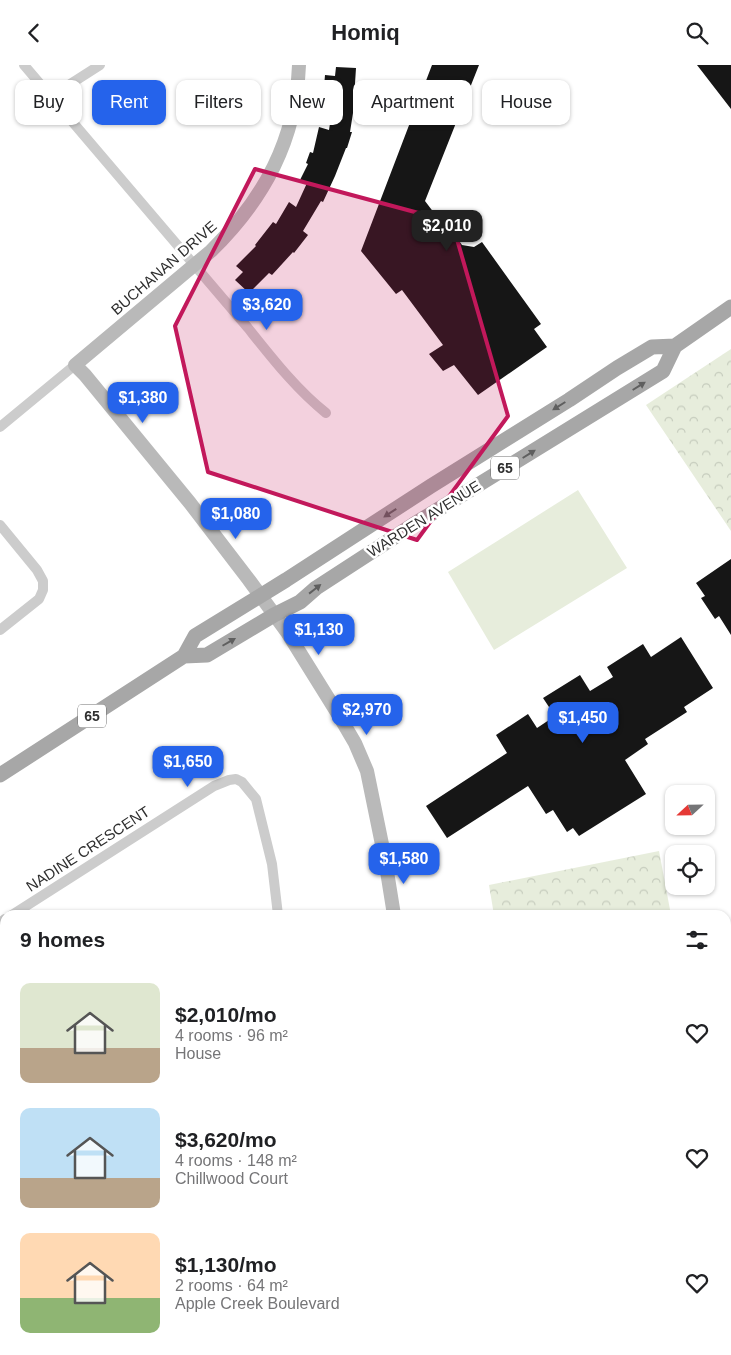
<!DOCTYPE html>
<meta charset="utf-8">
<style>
:root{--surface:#fff;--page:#f6f6f6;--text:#202124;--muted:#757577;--accent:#2563eb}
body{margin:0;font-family:Helvetica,sans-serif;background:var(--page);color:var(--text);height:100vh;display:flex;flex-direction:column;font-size:19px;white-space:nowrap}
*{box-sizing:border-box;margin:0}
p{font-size:16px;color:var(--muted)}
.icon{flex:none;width:28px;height:28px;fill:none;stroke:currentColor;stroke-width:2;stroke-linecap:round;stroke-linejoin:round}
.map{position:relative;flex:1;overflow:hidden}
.details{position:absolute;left:0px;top:845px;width:731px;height:445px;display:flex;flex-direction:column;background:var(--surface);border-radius:15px 15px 0 0;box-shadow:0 1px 4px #0004}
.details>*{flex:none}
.top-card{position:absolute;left:15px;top:15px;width:701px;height:45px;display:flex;gap:10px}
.needle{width:32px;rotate:248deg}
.tools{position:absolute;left:665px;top:720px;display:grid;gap:10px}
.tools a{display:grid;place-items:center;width:50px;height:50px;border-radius:10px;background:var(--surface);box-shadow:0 1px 4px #0004;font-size:25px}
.price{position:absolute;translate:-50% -42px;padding:0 11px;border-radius:10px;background:var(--accent);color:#fff;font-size:16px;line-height:32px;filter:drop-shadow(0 1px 2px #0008)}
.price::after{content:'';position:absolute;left:50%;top:30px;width:15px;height:11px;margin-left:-8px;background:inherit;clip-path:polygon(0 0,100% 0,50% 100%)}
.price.on{background:#222;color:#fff}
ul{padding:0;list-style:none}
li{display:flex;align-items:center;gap:15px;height:125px;padding:0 20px}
li span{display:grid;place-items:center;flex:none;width:140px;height:100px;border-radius:10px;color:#555}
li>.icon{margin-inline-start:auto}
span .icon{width:60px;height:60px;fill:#fffc;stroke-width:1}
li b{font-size:21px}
h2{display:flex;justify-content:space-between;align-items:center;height:60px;padding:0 20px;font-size:21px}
.pill{padding:0 18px;border-radius:10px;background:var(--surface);box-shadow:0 1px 4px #0004;font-size:18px;line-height:45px}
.pill.on{background:var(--accent);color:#fff}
header{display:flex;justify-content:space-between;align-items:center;height:65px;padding:0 20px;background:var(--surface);font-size:22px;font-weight:600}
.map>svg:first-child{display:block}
.park{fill:url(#park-crowns)}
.pitch{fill:#e7eddc}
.building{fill:#161616}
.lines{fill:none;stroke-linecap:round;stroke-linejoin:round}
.street{stroke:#ccc;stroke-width:10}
.secondary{stroke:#b9b9b9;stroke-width:14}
.primary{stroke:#a7a7a7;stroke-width:15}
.oneway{fill:#5f5f5f}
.marked{fill:#c2185b;fill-opacity:0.2;stroke:#c2185b;stroke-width:4;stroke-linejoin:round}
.labels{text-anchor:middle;stroke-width:5;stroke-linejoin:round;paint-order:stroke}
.shield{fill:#fff;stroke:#6d6d6d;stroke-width:1}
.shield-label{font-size:14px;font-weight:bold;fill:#2f2f2f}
.street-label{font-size:15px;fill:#2f2f2f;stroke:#fff}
</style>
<header><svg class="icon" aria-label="back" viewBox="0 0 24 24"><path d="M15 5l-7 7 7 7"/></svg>Homiq<svg class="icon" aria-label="search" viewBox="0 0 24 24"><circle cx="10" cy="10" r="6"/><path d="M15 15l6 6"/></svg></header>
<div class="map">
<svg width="731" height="1290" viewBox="0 0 731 1290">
<defs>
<pattern id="park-crowns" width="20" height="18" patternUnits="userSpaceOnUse" patternTransform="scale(1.25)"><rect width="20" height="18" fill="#e7eddc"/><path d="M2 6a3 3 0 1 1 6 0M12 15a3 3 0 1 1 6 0" fill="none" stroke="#c6ccbd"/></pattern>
</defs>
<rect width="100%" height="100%" fill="#fff"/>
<!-- park -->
<path class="park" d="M731,284V466L646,340Z
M659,786L671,850H494L489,820Z"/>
<!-- pitch -->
<path class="pitch" d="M578,425L627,503L494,585L448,507Z"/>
<!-- building -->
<path class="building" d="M432,0H479L425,136L447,165L452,166L462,180L474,182L482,177L541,259L534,264L547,282L478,330L454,300L443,306L429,289L443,280L402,225L396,229L361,186Z
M697,0H731V44Z
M336,2L356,3L354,34L362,36L360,49L353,48L350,67H352L347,83H346L335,111L323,137L321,136L303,166L308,170L294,188L293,187L272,210L269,208L249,228L235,215L243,207L236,201L256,181L255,180L273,157L276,159L289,137L296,142L307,118L300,115L308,99L306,98L310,87L313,88L319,62L329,65L333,39L325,37L327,23L324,22L325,10L335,11Z
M731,494V570L719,551L715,554L701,533L705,531L696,518Z
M681,572L713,623L684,642L687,647L645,674L648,679L625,695L646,729L579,771L573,763L567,767L553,745L546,749L528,721L447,773L426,741L507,688L496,670L528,649L537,663L555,651L543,633L580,610L590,626L613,612L607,602L643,579L651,592Z"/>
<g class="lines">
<!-- street -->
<path class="street" d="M24,0L248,263C272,293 296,324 326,348
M50,32L100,0
M0,362L75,300
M0,460L37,505L43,516V525L39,534L0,565
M12,850L214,721L229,715L236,714L242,717L256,734L272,799L278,850
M0,858L5,854
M0,943L5,949
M0,1165L5,1171
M206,1285L207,1290
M351,1285L352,1290"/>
<!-- secondary -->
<path class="secondary" d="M299,0C296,75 264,134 211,186L75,300L85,310L190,438L249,515L287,567L338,649L355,678L367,706L385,794L394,850
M726,963H731
M726,986L731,985
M0,1226L5,1222
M469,1285L470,1290"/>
<!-- primary -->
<path class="primary" d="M184,591L195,571L286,515L431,421L569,335L617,303L652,282L675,281
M0,710L184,591L207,590L274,550L300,537L316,523L413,460L663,306L675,281L731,242"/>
</g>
<!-- one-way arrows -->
<defs><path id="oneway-solid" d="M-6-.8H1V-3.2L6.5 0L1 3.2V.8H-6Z" transform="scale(1.25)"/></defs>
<g class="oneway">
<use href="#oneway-solid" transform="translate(639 321) rotate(-32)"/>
<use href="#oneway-solid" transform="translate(559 341) rotate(148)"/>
<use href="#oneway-solid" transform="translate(529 389) rotate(-32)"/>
<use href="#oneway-solid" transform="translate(390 448) rotate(147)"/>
<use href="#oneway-solid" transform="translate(315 524) rotate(-38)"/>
<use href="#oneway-solid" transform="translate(229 577) rotate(-30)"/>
</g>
<!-- marked area -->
<path class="marked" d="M255,104L452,157L508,351L417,475L208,407L175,261Z"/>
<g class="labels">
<!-- shield labels -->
<g class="shield">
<rect x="491" y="391.5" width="28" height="23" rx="4"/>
<rect x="78" y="639.5" width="28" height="23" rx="4"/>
</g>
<g class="shield-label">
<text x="505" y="408">65</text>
<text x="92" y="656">65</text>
</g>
<!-- street labels -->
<g class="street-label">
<text transform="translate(164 203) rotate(-41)" y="5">BUCHANAN DRIVE</text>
<text transform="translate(424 454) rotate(-32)" y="5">WARDEN AVENUE</text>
<text transform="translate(88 784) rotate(-33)" y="5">NADINE CRESCENT</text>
</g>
</g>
</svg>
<div class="tools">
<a><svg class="needle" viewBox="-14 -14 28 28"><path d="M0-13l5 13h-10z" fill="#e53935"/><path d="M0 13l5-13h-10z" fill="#757577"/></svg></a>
<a><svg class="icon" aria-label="locate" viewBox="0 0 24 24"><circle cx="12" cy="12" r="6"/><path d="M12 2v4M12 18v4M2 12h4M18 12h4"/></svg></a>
</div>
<b class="price on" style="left:447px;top:187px">$2,010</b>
<b class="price" style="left:267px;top:266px">$3,620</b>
<b class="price" style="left:143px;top:359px">$1,380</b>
<b class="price" style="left:236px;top:475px">$1,080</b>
<b class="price" style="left:319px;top:591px">$1,130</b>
<b class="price" style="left:367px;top:671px">$2,970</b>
<b class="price" style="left:583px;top:679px">$1,450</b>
<b class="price" style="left:188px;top:723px">$1,650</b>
<b class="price" style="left:404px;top:820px">$1,580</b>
<div class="top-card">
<a class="pill">Buy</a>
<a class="pill on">Rent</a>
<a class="pill">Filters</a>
<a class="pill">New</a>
<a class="pill">Apartment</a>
<a class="pill">House</a>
</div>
<section class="details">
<h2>9 homes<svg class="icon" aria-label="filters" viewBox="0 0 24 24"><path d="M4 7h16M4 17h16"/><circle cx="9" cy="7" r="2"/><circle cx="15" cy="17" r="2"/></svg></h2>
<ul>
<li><span style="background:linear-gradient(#dfe7d0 65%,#b9a48a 0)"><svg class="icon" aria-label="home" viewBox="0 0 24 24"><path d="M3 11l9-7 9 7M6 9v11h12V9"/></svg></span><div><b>$2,010/mo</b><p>4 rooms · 96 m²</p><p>House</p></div><svg class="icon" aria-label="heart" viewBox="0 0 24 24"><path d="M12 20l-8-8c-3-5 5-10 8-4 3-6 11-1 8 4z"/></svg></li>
<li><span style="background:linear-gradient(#bfe0f5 70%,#b9a48a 0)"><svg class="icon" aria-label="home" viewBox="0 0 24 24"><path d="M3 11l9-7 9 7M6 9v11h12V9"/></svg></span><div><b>$3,620/mo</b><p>4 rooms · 148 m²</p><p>Chillwood Court</p></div><svg class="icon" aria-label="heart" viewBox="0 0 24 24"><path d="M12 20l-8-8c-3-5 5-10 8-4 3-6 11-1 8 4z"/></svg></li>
<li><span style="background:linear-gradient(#ffd9b3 65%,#8fb573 0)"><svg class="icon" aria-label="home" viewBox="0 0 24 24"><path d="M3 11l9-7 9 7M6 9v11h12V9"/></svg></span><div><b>$1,130/mo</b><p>2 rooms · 64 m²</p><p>Apple Creek Boulevard</p></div><svg class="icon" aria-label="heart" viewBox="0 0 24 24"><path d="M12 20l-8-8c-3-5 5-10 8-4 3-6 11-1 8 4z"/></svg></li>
</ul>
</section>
</div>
